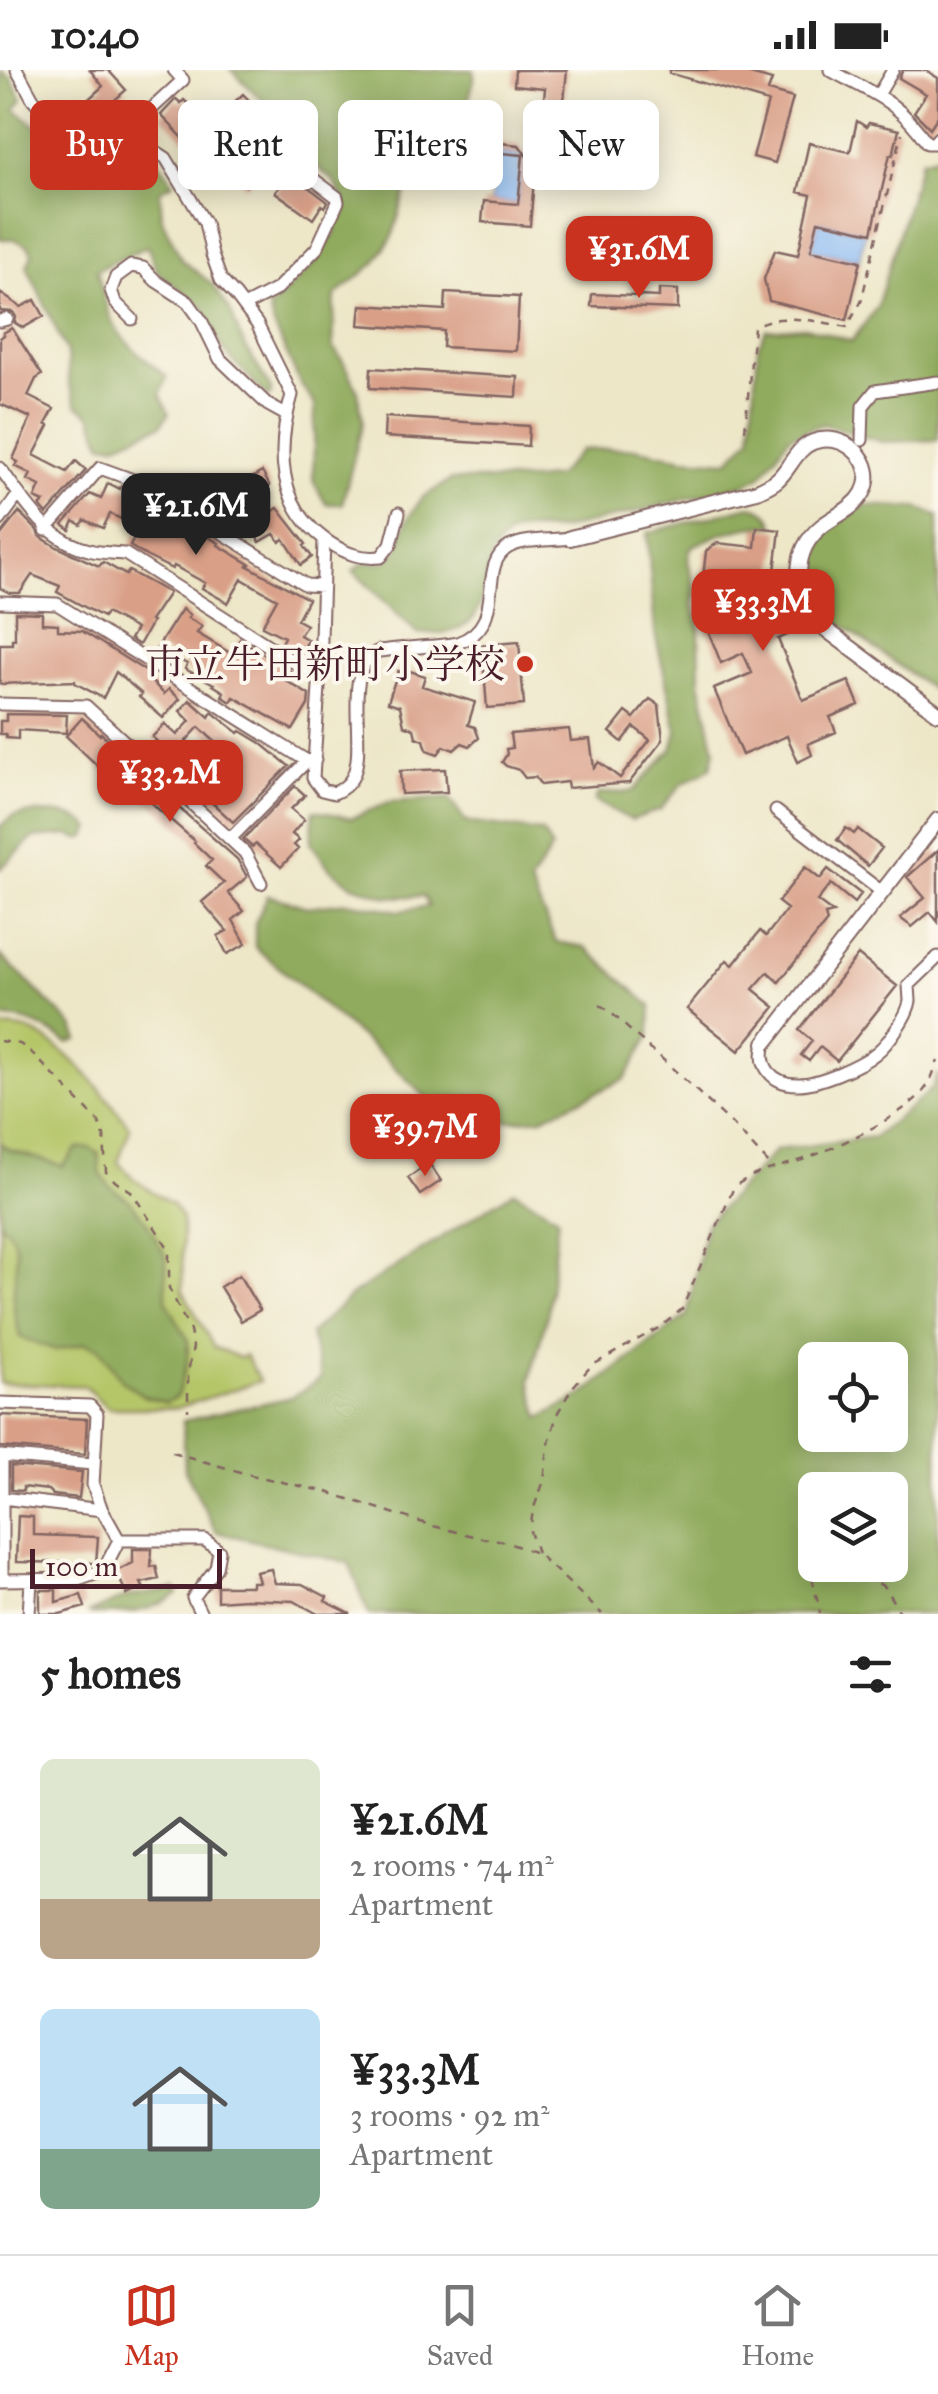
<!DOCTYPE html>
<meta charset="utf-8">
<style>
:root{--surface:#fff;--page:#f2f2f2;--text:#222;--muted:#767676;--line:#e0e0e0;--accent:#c8321e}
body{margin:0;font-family:"IM FELL Great Primer","Noto Serif JP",serif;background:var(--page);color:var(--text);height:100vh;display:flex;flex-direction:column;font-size:38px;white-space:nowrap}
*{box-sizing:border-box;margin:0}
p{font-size:32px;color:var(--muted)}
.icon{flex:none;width:55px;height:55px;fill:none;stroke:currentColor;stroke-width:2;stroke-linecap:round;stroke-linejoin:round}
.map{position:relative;height:1544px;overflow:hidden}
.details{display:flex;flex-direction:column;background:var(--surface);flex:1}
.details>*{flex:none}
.hud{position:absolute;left:30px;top:30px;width:880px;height:90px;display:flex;gap:20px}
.controls{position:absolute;left:798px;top:1272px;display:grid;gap:20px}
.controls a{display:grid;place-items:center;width:110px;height:110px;border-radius:15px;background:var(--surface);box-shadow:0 5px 25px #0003;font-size:50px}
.scale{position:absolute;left:30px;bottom:25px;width:192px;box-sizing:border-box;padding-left:10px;border:5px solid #4a1f2b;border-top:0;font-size:28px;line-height:35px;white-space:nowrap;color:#4a1f2b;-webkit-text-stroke:8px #fbf7ec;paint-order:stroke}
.price{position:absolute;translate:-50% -85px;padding:0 22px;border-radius:20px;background:var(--accent);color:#fff;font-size:32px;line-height:65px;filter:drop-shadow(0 2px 5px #0008)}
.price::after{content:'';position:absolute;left:50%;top:60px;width:30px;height:22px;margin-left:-15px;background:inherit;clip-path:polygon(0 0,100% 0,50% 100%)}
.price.current{background:#222;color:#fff}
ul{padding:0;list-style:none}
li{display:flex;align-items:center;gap:30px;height:250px;padding:0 40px}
li span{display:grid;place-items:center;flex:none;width:280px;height:200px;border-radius:15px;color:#555}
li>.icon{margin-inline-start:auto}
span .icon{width:120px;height:120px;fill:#fffc;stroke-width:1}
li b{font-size:42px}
h2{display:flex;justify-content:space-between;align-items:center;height:120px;padding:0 40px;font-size:42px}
.chip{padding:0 35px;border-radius:15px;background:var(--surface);box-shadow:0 5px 25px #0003;font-size:35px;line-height:90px}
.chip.current{background:var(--accent);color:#fff}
.status{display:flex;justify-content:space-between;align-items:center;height:70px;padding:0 50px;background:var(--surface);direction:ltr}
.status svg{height:28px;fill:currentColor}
.menu{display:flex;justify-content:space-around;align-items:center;height:140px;border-top:2px solid var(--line);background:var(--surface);font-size:28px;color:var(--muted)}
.menu a{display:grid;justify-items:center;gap:5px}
.menu .current{color:var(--accent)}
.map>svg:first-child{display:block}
.green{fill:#b5c669;stroke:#80724a;stroke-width:2.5}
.forest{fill:#90ab5d;stroke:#6d6544;stroke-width:2.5;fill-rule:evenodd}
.water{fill:#88b9f4;stroke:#696c90;stroke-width:2.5}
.building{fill:#d99f87;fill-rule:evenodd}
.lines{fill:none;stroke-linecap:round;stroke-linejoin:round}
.minor-casing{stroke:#836562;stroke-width:15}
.tertiary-casing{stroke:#836562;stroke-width:18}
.path{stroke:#836562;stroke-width:2.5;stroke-dasharray:8 8;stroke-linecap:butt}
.minor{stroke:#fff;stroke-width:11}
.tertiary{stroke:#fff;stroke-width:14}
.poi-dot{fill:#c8321e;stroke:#fbf7ec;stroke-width:4}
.labels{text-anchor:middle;stroke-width:8;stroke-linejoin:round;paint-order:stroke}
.poi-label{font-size:40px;fill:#4a1f2b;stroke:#fbf7ec;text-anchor:end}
</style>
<div class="status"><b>10:40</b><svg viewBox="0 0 49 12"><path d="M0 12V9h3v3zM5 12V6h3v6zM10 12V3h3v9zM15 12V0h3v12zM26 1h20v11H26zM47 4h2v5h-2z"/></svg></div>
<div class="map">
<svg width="938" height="1544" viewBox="0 0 938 1544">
<rect width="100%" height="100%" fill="#fbf7ec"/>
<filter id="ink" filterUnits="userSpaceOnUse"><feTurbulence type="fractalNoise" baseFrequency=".01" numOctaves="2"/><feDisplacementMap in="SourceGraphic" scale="20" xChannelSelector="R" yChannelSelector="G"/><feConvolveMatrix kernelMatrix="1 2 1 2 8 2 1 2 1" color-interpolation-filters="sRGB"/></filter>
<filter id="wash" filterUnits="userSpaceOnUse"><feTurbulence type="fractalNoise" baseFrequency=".0048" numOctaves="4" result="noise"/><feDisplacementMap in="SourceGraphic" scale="40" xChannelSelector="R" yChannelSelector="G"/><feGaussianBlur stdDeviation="2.25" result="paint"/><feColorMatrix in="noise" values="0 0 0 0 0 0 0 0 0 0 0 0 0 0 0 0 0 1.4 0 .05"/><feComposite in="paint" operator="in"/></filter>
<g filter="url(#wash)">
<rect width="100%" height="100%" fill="#ede6c7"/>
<!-- green -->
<path class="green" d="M0,957C11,958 22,957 32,962C69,978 107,1026 130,1058L118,1092L135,1110L174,1136L182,1149L183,1221L214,1277L240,1288L245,1285L260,1311L177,1338H108L84,1316L0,1313Z"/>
<!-- forest -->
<path class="forest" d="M231,0H474V10L465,42L432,65L415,92L392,168L374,194L335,226L333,277L346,296L358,321L363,352L342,434H326L313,411L315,335L299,311L272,251L269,239L314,194L334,164L344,130L333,110L269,57L279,46Z
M0,1L11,7L22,29L15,39L40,59L46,55C56,60 66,67 76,70C120,82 148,64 173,113L160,120L162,149L182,190L212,214L230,240L241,269L271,319V324L268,327L230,288L219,273L203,236L158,203L147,176L97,200C102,218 105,239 114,255C126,276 149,291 167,307L160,324L169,343L161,355L117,374H103L91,345L77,335L69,313L67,283L27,196L32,184L29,177L14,169H0V14L2,9Z
M938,85V370L882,372L823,354L790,366L761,406L746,414C685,429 625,446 564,459C547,463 525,456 511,464C471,487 501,552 449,562C439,564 428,563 418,564L353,501L363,493L384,492L397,482L408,448L423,427L451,410H537L557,406L581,380L635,378L683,388L728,391L751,367L758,276L766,260L805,257L852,271L877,237L921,90Z
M866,435L917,438L938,445V624L837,551L815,530L809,493L829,458Z
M750,436C761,437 771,443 774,455C741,455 720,463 691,477L688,490L696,521L693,534L699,552L700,611L715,680L711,698L682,714L660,740L631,750L595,731L598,724L633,721L672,679L677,661L655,563L647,463Z
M449,728L466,752L542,762L552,778L530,813L556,872L585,877L651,936L650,965L625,1009L542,1048L456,1056L384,987L255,877V853L268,825L307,837L346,832L400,841L429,836L423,826L387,827L352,815L330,799L311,773L314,740L352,748L389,732Z
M32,743C55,743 74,742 91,758L87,767L79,769L69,765L33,768L0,799V756L13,746Z
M0,885L73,956L78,970L68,973C45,957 28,948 0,948Z
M938,1003V1544H369L349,1493L216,1462L185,1400L183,1351L292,1327L321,1308L310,1264L352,1225L514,1121L558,1147L548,1242L530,1310L540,1348L580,1327L687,1245L706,1154L776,1080L874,1067L931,1020ZM815,1290H890V1365H815ZM815,1420H890V1495H815Z
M0,1073L9,1080L63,1096L77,1078H90L99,1084L100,1103L109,1116L130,1131L146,1151L166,1187V1230L188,1270L187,1294L177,1326L166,1333L144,1326L122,1311L99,1278L85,1273L56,1280L20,1267C18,1257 15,1246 14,1236C11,1209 28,1171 0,1154Z
M176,1519L178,1524C150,1544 123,1544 87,1544L126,1527Z"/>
<!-- water -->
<path class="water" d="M496,83L523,85L518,134L491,132Z
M818,151L865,162L859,190L811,180Z"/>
<g id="blocks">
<!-- building -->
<path class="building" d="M90,0H108L126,20L107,37L113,43L100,55L81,36L103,16Z
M515,0H567L564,31L544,29L545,18L514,15Z
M670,0H736L772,10L768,21L793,28L775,93L753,87L768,32L669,3Z
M903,0H925L938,8V46L930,58L914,42L926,24L899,8Z
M243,24L269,51L257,62L279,84L246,116L230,99L227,101L190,63L184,69L161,45L176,29L181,33L184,30L193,38L189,42L206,59Z
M857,51L866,57L869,53L899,60L893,85L890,84L872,163L818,151L811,180L861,191L847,250L769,231L764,209L775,180L798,185L811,125L798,122L809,73L850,82Z
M491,72L519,75L535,98L530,156L482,152L484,131L518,134L523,85L490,82Z
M291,104L328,132L325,137L322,135L313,149L275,122Z
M659,219L678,220V239L591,236L592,224L659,227Z
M0,223L21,237L35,230L44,246L23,258L15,253L16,247L13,242L0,241Z
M446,223L519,227L516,281L443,277L444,261L359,255L361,235L445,240Z
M12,258L42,305L36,309L28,326L54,339L46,354L49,356L34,385L67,402L76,391L86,400L47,444L40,436L44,432L35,428L40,416L28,410L31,404L15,396L18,392L13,389L31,348L0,334V268L4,265L3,263Z
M371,298L518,307L517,327L370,318Z
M385,347L529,356L528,376L384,367Z
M262,402L270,416L258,423L255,419L228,440L240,458L237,461L226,454L210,433Z
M108,413L120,419L121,416L140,422L143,425L142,429L173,446L174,444L186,451L184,454L219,473L218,475L250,494L248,496L308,529L297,550L306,555L300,565L308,570L304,578L308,580L304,588L281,573L284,567L262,556L277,529L242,509L228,533L202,518L205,513L174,496L172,499L146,486L130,476L136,464L141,467L151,449L133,439L128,452L110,444L103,458L85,450L81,455L74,451L70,460L63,455L90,424L101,429Z
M278,438L306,474L304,476L312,487L301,495L284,469L280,472L274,464L260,472L249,453L263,445L264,447Z
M19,442L37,460L39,466L57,477L99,496L103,492L126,505L129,501L169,523L150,551L152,552L139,575L130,569L136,559L106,543L103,547L57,522L60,516L32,505L20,523H10L0,518V466Z
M757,457L780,460L774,509L770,511L792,563L778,569L803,630L849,611L859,635L830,647L836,662L808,674L812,685L798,692L787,666L742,685L714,619L752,603L743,583L721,593L707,558L742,543L734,525L710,535L700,534L706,481L717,473L755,477Z
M182,539L190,545L188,548L202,556L197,563L232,584L240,569L290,601L285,610L309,625L308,635L293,660L234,627L231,632L222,626L224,622L213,615L214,614L185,599L187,594L157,578Z
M15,542L42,543V553L58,554V560L82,561L147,602L152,606L149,609L164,624L169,619L180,629L163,648L139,627L142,624L116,602L103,628L75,613V611L0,614V574H12V569H15Z
M519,572L524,635L487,638L482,575Z
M398,601L408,604L410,601L425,606L422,616L475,632L468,655L475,657L479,668L470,676L462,673L454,680L444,676L438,684L427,680L424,670L416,667L414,659L404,655L400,636L388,632Z
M650,629L659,635L663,670L629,713L568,718L567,712L541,715L535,707L525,708L519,700L506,696L502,692L507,684L506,679L512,678L510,664L569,659L571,671L590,669L594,698L599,692L620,708L650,670L634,657L622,672L610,662L626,642L634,648Z
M190,630L209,647L212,642L239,663L241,661L261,673L289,696L233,752L207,728L215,718L196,699L192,703L152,667L165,654L177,665L190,651L180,641ZM199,657L223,679L209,694L186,671Z
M6,644L67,645L66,663L18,660V669L6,668V664H0V651H6Z
M82,648L100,665L101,663L155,712L153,715L237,789L247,807L228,823L244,841L233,850L246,874L227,884L218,866L227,861L202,832L224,813L206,796L212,790L194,773L195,771L143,726L136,721L131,726L119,716L66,666Z
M445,699L447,722L401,724L400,701Z
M295,716L305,725L291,739L304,750L292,764L299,770L294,775L298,779L281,797L256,774L252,777L243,769Z
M846,758L854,764L858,759L882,778L868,796L837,770Z
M938,780V852L930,842L912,857L900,848L925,828L907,807Z
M805,797L820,809L828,799L861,824L854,833L831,814L817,831L833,843L825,845L827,852L779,912L768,902L753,919L775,937L739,981L687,939L727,890L733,895L760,861L766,866L787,839L778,832Z
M858,885L897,916L837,991L820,977L809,991L801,985L812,971L799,960Z
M429,1093L441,1111L420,1125L408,1108Z
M239,1205L260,1240L241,1251L220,1217Z
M0,1345L87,1349L85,1384L0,1377Z
M11,1396L82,1402L79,1428L53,1425L48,1420L23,1417V1421L11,1420Z
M18,1446L33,1447V1465L98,1467L96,1493L16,1492Z
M133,1479H152L151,1497L156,1496L159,1509L141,1513L143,1517L127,1525L116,1501L133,1493Z
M271,1499L275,1513L302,1514L327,1527L325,1531L351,1544H318L294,1531L246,1529L217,1531V1516H252V1512H259L256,1502Z
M40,1520H56V1532L81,1525L85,1537L60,1544H40Z"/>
</g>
</g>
<g filter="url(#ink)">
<use href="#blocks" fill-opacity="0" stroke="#836562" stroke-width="2.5"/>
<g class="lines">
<!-- minor casing -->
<g class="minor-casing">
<path id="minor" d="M17,0L33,29L53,51L76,62L126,69L149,77L166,88L205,153L212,185L221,210L236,226L257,254L292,325C276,380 277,438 330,473C347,484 361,489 381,487L391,474L399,443
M830,0C873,24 898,30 927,73H934L938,68
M878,25L893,0
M126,69L131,58L183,10L174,0
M244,236L277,219L317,178L338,132L337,127L296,96
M132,249L115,232L111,220L116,207L131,196L143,198L156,211L188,232L201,250L220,289L268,335L286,345
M0,251L7,249
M862,370L863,336L875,321L938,312
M0,398C27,434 46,471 93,481C103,483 115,483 125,484L308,601L320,602
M0,450L19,424
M46,460L100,398L144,414L306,515L323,516
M324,469L320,602L313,708L322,720L334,723C341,720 348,715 352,708C369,677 339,597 379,581C398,579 416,577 434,576C441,575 450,575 457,573C510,555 475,496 509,477C527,468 550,471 570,468
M0,532L57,534L307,691L315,690
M0,634L86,636L245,783L261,813
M776,741L882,822
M230,769L307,691
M765,973C758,996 772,1014 797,1014C816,1015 861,996 876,983C888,974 908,945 910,931C910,930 909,916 909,915L938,887
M0,1333L90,1336L97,1344L93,1415L102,1440L119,1470L103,1501L81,1509L0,1510
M0,1386L93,1394
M2,1428L102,1440
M119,1470H205L219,1481L216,1498L193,1528L201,1544
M2,1510V1386
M29,1544L31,1511"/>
</g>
<!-- tertiary casing -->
<g class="tertiary-casing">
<path id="tertiary" d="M570,468L757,421C763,418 771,415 777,410C790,399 796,378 813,372C843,360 880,392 863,423C854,439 836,445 822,456C790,482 795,522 816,552L938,643
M765,973L938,750"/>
</g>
<!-- path -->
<path class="path" d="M745,361L754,257C777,241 821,252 847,257L861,232L902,63
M600,935C618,946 630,963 648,975L649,979L657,984L731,1053L771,1096
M0,971L20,974L31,982L99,1052L104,1066L106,1102L116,1112L131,1121L169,1179V1218L190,1261L193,1277L188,1302V1341
M172,1382L247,1404L327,1422L433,1456L481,1468L499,1470L537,1483L602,1544
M537,1483L530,1461L533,1440L544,1411L548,1377L557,1344L572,1318L591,1296L662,1256L682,1239L734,1117C756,1100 779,1098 805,1089C835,1078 906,1045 925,1019C931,1012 934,1000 938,991
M815,1494L812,1496C811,1513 818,1527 820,1544
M852,1495L884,1517L901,1544"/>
<!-- minor -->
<use href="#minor" class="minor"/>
<!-- tertiary -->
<use href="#tertiary" class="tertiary"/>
</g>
</g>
<!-- markers -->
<circle class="poi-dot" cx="525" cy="594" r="10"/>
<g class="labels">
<!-- poi labels -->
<g class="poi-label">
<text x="505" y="608">市立牛田新町小学校</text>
</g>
</g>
</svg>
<div class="controls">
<a><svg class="icon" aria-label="locate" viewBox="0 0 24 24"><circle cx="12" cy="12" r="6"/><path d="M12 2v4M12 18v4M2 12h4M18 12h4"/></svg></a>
<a><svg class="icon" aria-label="layers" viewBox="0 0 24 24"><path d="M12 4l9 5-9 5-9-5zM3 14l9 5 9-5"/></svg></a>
</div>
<div class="scale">100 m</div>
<b class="price" style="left:639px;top:231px">¥31.6M</b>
<b class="price current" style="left:196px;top:488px">¥21.6M</b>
<b class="price" style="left:763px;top:584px">¥33.3M</b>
<b class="price" style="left:170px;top:755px">¥33.2M</b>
<b class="price" style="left:425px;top:1109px">¥39.7M</b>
<div class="hud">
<a class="chip current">Buy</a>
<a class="chip">Rent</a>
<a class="chip">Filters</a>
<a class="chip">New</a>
</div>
</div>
<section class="details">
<h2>5 homes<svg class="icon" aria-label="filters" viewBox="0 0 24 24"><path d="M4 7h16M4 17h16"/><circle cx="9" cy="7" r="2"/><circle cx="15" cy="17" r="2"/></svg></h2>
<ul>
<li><span style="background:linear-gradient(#dfe7d0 70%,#b9a48a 0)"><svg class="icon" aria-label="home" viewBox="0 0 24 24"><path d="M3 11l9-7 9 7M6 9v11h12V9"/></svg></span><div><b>¥21.6M</b><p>2 rooms · 74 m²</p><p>Apartment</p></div></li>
<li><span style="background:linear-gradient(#bfe0f5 70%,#7fa58c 0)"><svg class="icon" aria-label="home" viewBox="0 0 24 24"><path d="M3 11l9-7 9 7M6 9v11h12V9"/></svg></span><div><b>¥33.3M</b><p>3 rooms · 92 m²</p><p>Apartment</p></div></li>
</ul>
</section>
<nav class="menu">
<a class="current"><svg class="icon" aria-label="map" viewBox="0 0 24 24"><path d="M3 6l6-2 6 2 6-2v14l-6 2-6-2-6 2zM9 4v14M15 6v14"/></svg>Map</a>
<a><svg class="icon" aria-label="saved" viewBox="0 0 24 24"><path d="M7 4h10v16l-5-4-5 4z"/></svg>Saved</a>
<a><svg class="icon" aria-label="home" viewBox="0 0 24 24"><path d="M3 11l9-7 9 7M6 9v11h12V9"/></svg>Home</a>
</nav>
